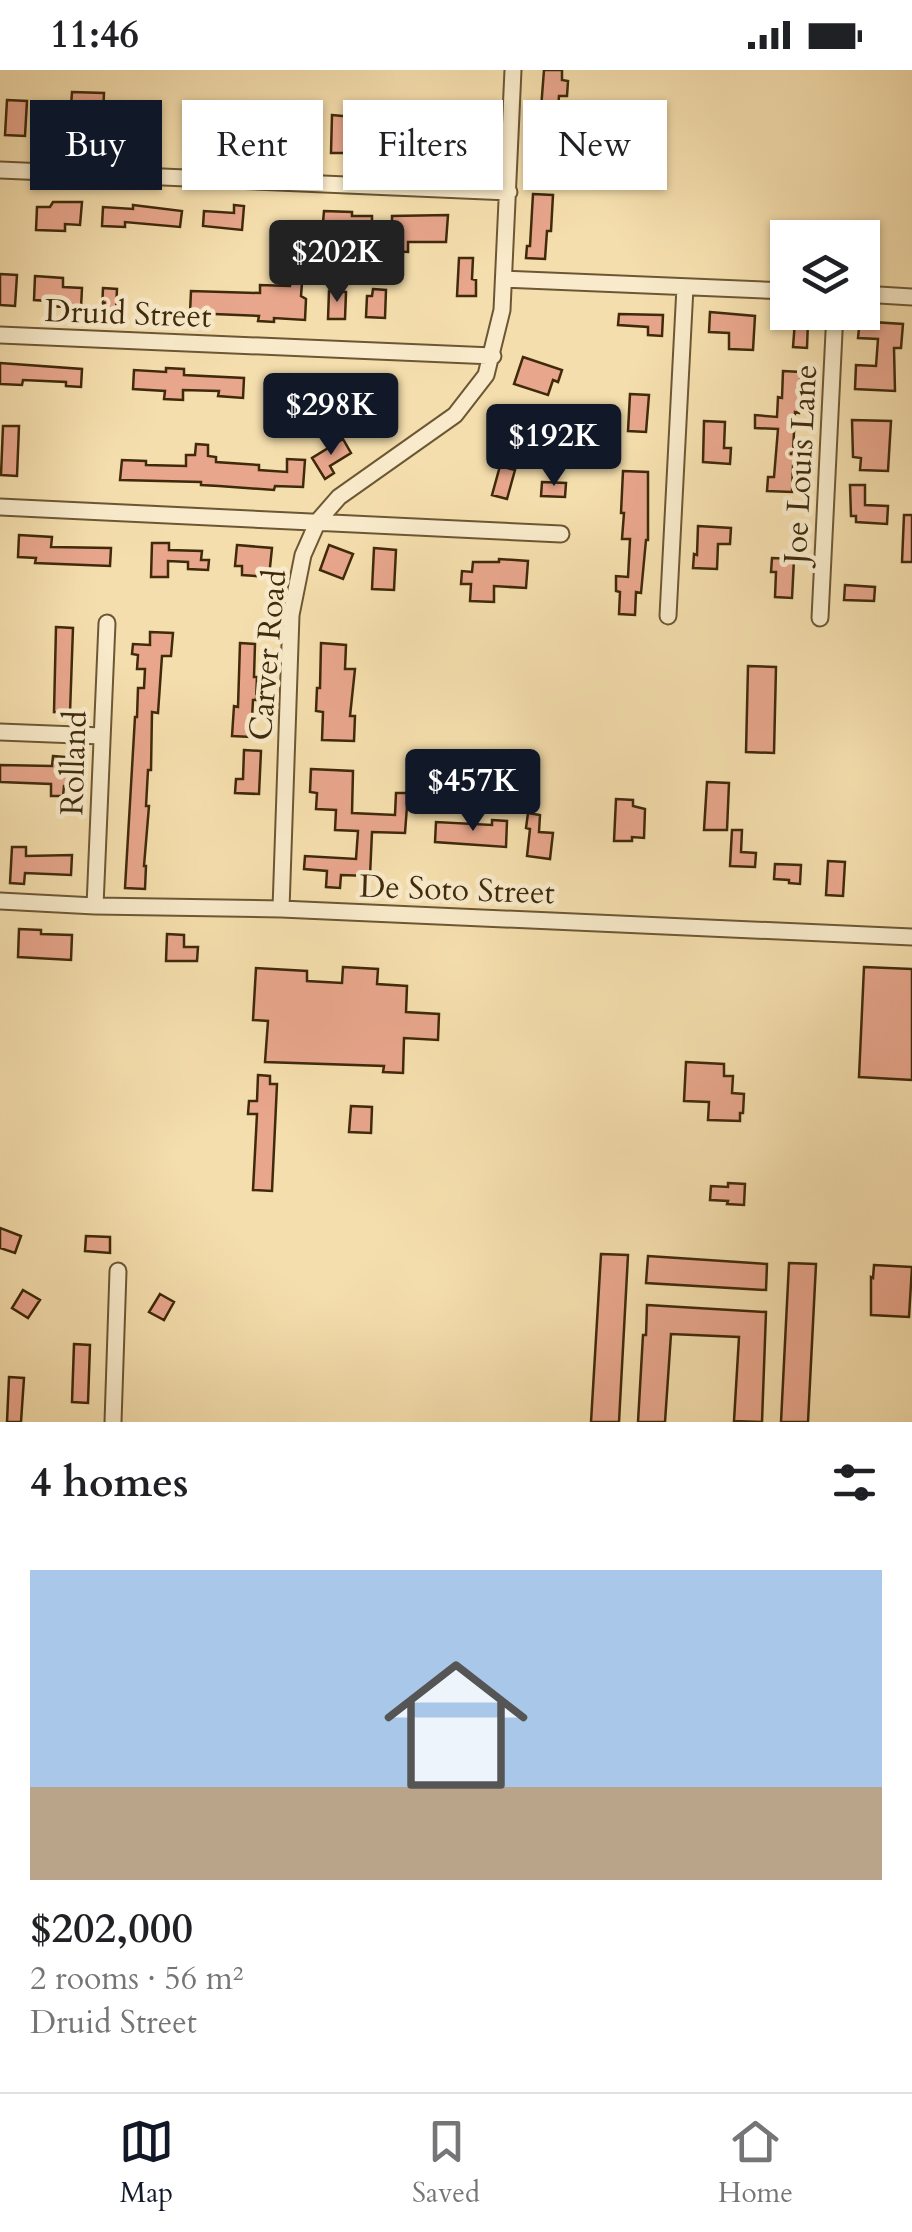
<!DOCTYPE html>
<meta charset="utf-8">
<style>
:root{--surface:#fff;--page:#f2f2f2;--text:#202124;--muted:#757577;--line:#e0e0e0;--accent:#111827}
body{margin:0;font-family:Cardo,serif;background:var(--page);color:var(--text);height:100vh;display:flex;flex-direction:column;font-size:38px;white-space:nowrap}
*{box-sizing:border-box;margin:0}
p{font-size:32px;color:var(--muted)}
.icon{flex:none;width:55px;height:55px;fill:none;stroke:currentColor;stroke-width:2;stroke-linecap:round;stroke-linejoin:round}
.map{position:relative;height:1352px;overflow:hidden}
.sheet{display:flex;flex-direction:column;background:var(--surface);flex:1}
.sheet>*{flex:none}
.hud{position:absolute;left:30px;top:30px;width:852px;height:90px;display:flex;gap:20px}
.buttons{position:absolute;left:770px;top:150px;display:grid;gap:20px}
.buttons a{display:grid;place-items:center;width:110px;height:110px;border-radius:0px;background:var(--surface);box-shadow:0 2px 8px #0004;font-size:50px}
.price{position:absolute;translate:-50% -85px;padding:0 22px;border-radius:10px;background:var(--accent);color:#fff;font-size:32px;line-height:65px;filter:drop-shadow(0 2px 5px #0008)}
.price::after{content:'';position:absolute;left:50%;top:60px;width:30px;height:22px;margin-left:-15px;background:inherit;clip-path:polygon(0 0,100% 0,50% 100%)}
.price.selected{background:#222;color:#fff}
ul{padding:0;list-style:none}
li{display:grid;align-content:center;gap:20px;height:530px;padding:0 30px}
li+li{border-top:2px solid var(--line)}
li span{display:grid;place-items:center;height:310px;border-radius:0px;color:#555}
li>.icon{margin-inline-start:auto}
span .icon{width:180px;height:180px;fill:#fffc;stroke-width:1}
li b{font-size:42px}
h2{display:flex;justify-content:space-between;align-items:center;height:120px;padding:0 30px;font-size:42px}
.tag{padding:0 35px;border-radius:0px;background:var(--surface);box-shadow:0 2px 8px #0004;font-size:35px;line-height:90px}
.tag.selected{background:var(--accent);color:#fff}
.status{display:flex;justify-content:space-between;align-items:center;height:70px;padding:0 50px;background:var(--surface);direction:ltr}
.status svg{height:28px;fill:currentColor}
.tab-bar{display:flex;justify-content:space-around;align-items:center;height:140px;border-top:2px solid var(--line);background:var(--surface);font-size:28px;color:var(--muted)}
.tab-bar a{display:grid;justify-items:center;gap:5px}
.tab-bar .selected{color:var(--accent)}
.map>svg:first-child{display:block}
.building{fill:#e8a68c;stroke:#3f2a0b;stroke-width:2.5}
.lines{fill:none;stroke-linecap:round;stroke-linejoin:round}
.minor-casing{stroke:#6c5734;stroke-width:19}
.minor{stroke:#f8eaca;stroke-width:15}
.labels{text-anchor:middle;stroke-width:9;stroke-linejoin:round;paint-order:stroke}
.street-label{font-size:32px;fill:#3f2a0b;stroke:#f8eaca}
</style>
<div class="status"><b>11:46</b><svg viewBox="0 0 49 12"><path d="M0 12V9h3v3zM5 12V6h3v6zM10 12V3h3v9zM15 12V0h3v12zM26 1h20v11H26zM47 4h2v5h-2z"/></svg></div>
<div class="map">
<svg width="912" height="1352" viewBox="0 0 912 1352">
<rect width="100%" height="100%" fill="#f5dead"/>
<filter id="stains"><feTurbulence type="fractalNoise" baseFrequency=".002" numOctaves="4"/><feColorMatrix values="0 0 0 0 .2 0 0 0 0 .09 0 0 0 0 .02 0 0 0 .5 -.17"/></filter>
<radialGradient id="worn" r=".72"><stop offset=".6" stop-color="#630" stop-opacity="0"/><stop offset="1" stop-color="#630" stop-opacity=".3"/></radialGradient>
<!-- building -->
<path class="building" d="M544,0H562V10L568,11L567,26H559L554,91L537,90Z
M72,22L104,23L102,66L69,65Z
M7,30L27,31L25,66L5,65Z
M207,45L231,46L230,58L276,60V54L292,55L290,90L274,89L275,79L205,78Z
M332,45L374,49L372,83H331Z
M465,79L482,80L481,98H464Z
M533,124L553,125L551,161H547L545,189L526,188L527,176H530Z
M53,132H82L80,155L65,154V161L36,160L37,137H50Z
M133,135L182,141L180,157L125,152V157L102,156L103,137L133,139Z
M234,135L244,136L242,160L203,156L204,141L234,143Z
M324,141L352,142V146H372V152H392V146L448,145L446,172H408V182L392,181V176L358,175V166L322,164Z
M459,188H473L472,209L476,210V226H457Z
M0,204L17,205L15,236L0,235Z
M35,206L63,208V217L82,218L81,238L49,236V231L34,230Z
M291,212L302,213L301,226L306,229L305,250L274,248V252L258,251L259,246L190,243L191,221L260,223V215L290,216Z
M103,218L117,219L116,241L102,240Z
M373,219L386,220L385,248L366,247L367,226H372Z
M329,221L346,222L345,249H328Z
M710,242L755,246L753,280L729,279V263L709,262Z
M619,244L663,245L662,266L648,265V257L618,255Z
M854,246L873,247V252L903,254L901,278H894L895,321L855,319L856,295L876,296L878,269L858,268L859,258H854Z
M795,251H808L807,278L793,277Z
M523,287L562,300L558,312L553,310L548,325L514,314Z
M0,293L82,299L81,317L66,316V312L23,310L22,315L0,314Z
M166,298L184,299V305L244,308L243,328L218,326L219,321L183,320V330L164,329L165,321L133,319L134,300L166,302Z
M783,301L801,302L799,343L795,342L793,382L799,383L798,396H793L792,422L767,421L768,407H774L778,359L755,358V345L777,347L778,327L782,328Z
M355,308L374,309L373,324L347,322L346,342L323,341L324,309L355,310Z
M630,324L649,325L646,362L628,361Z
M852,350L891,351L888,401L860,400L861,388L853,387Z
M704,351L725,352L724,378H731L730,394L703,392Z
M3,356H19L17,406L1,405Z
M343,369L351,383L330,396L334,403L325,409L312,388Z
M196,374L208,375V386L216,387V392L259,395V400L287,402V389L305,390L303,417L275,416L274,420L219,416L201,415V412L120,410L122,390L146,391V395L186,396V385H195Z
M500,396L515,400L507,429L492,425Z
M623,401L648,402V470H646L641,523L636,522L635,545L619,544L620,522L616,521V506L628,507L630,469H622L624,443H621Z
M542,412L566,413L565,427L541,426Z
M850,415H865V435L888,436L887,454L856,452V446H851Z
M904,445H912V492H902Z
M698,456L731,458L730,474H718L717,499L693,498L694,484L697,485Z
M19,465L52,467L51,477L111,478L110,496L35,493L36,488L18,487Z
M152,473H169V480L202,481L201,490H209L208,500L188,499V492L168,491V507H151Z
M237,475L272,478L269,507L242,505V496H235Z
M329,475L353,484L343,509L320,500Z
M374,478L396,480L394,520L372,519Z
M772,488L794,489L792,528L775,527L776,502H771Z
M499,489L528,491L526,518L494,516V532L470,531L471,514H461L462,501L472,502L473,492H499Z
M845,515L875,517L874,531L844,530Z
M56,557L73,558L70,643L54,642Z
M150,562L173,563L171,586H162L158,643L152,642L151,700H148L146,736H149L144,796H146L145,819L125,818L135,647H137L138,618H144L145,599H137L138,585L132,584L133,574L150,575Z
M240,573L255,574L254,607H257L256,630H253L251,667L232,666L234,636L238,637Z
M321,573L346,575L345,599H355L350,646H355L354,671L322,670L323,642L316,641L317,618H320Z
M748,596L776,597L774,683L746,682Z
M244,680L261,681L259,724L235,723L236,709H243Z
M53,686L64,687L63,696L75,697L74,717L64,716L63,726H51V714L0,712V695L52,696Z
M311,699L353,701L352,743L395,745L396,723H408L405,763L372,762L370,806L341,805L340,818L326,817L327,801L304,799L305,786L356,789L358,761L335,760L336,740L316,739L317,723L310,722Z
M707,712L729,713L727,760H704Z
M616,729L633,730V736L645,739L644,768L632,767V771H614Z
M528,743L540,745L539,762L553,763L550,789L527,786L530,759L526,758Z
M492,750L507,751L506,777L435,772L436,752L492,755Z
M732,760H742L741,782L756,783L755,797L730,796Z
M12,777H26V786L72,785L71,805L25,803L24,814L10,813Z
M828,791L845,792L843,826L826,825Z
M775,794L801,795L800,814L789,813V810L774,809Z
M19,859L41,860V864L72,865L71,890L18,887Z
M167,864L184,865V877H198L197,891H166Z
M343,897L378,899L377,914L407,916L406,942L439,944L438,970L404,968L403,1003L383,1002L384,996L265,992L268,951L253,950L256,898L307,901V911L342,913Z
M864,897L912,899V1010L859,1007Z
M686,992L724,994V1006H733L732,1023L744,1024L743,1043H740V1051L708,1050L709,1032L684,1031Z
M258,1005L270,1006V1014H277L272,1121L253,1120L257,1044H248L249,1031H257Z
M351,1036L372,1037L371,1063L349,1062Z
M728,1113L745,1114L744,1135L727,1134L728,1131L710,1130L711,1116L728,1117Z
M0,1158L21,1166L15,1183L0,1178Z
M86,1166L110,1167V1183L85,1181Z
M601,1184L628,1185L619,1352H591Z
M648,1186L767,1194L766,1220L646,1213Z
M789,1193L816,1194L808,1352H781Z
M874,1195L912,1197L909,1247L871,1245V1207L873,1208Z
M23,1220L40,1230L28,1248L12,1238Z
M160,1224L174,1232L164,1250L149,1242Z
M647,1235L766,1242L762,1352L734,1351L739,1267L671,1264L665,1352H638L643,1265H646Z
M74,1274L90,1275L88,1333L72,1332Z
M9,1307L24,1308L21,1352H7Z"/>
<g class="lines">
<!-- minor casing -->
<g class="minor-casing">
<path id="minor" d="M0,100L509,122
M504,209L788,221
M862,224L912,227
M0,265L493,286
M0,437L561,464
M668,546L685,217
M820,548L835,242
M0,662L102,666
M0,831L95,836L281,839L912,867
M95,836L107,553
M281,839L291,545L303,485L318,451L339,427L455,345L486,305L502,240L513,0
M113,1352L118,1201"/>
</g>
<!-- minor -->
<use href="#minor" class="minor"/>
</g>
<g class="labels">
<!-- street labels -->
<g class="street-label">
<text transform="translate(128 243) rotate(2)" y="11">Druid Street</text>
<text transform="translate(800 394) rotate(-87)" y="11">Joe Louis Lane</text>
<text transform="translate(267 585) rotate(-85)" y="11">Carver Road</text>
<text transform="translate(73 693) rotate(-88)" y="11">Rolland</text>
<text transform="translate(457 819) rotate(2)" y="11">De Soto Street</text>
</g>
</g>
<rect width="100%" height="100%" filter="url(#stains)"/>
<rect width="100%" height="100%" fill="url(#worn)"/>
</svg>
<div class="buttons">
<a><svg class="icon" aria-label="layers" viewBox="0 0 24 24"><path d="M12 4l9 5-9 5-9-5zM3 14l9 5 9-5"/></svg></a>
</div>
<b class="price selected" style="left:337px;top:235px">$202K</b>
<b class="price" style="left:331px;top:388px">$298K</b>
<b class="price" style="left:554px;top:419px">$192K</b>
<b class="price" style="left:473px;top:764px">$457K</b>
<div class="hud">
<a class="tag selected">Buy</a>
<a class="tag">Rent</a>
<a class="tag">Filters</a>
<a class="tag">New</a>
</div>
</div>
<section class="sheet">
<h2>4 homes<svg class="icon" aria-label="filters" viewBox="0 0 24 24"><path d="M4 7h16M4 17h16"/><circle cx="9" cy="7" r="2"/><circle cx="15" cy="17" r="2"/></svg></h2>
<ul>
<li><span style="background:linear-gradient(#a9c7e8 70%,#b9a48a 0)"><svg class="icon" aria-label="home" viewBox="0 0 24 24"><path d="M3 11l9-7 9 7M6 9v11h12V9"/></svg></span><div><b>$202,000</b><p>2 rooms · 56 m²</p><p>Druid Street</p></div></li>
</ul>
</section>
<nav class="tab-bar">
<a class="selected"><svg class="icon" aria-label="map" viewBox="0 0 24 24"><path d="M3 6l6-2 6 2 6-2v14l-6 2-6-2-6 2zM9 4v14M15 6v14"/></svg>Map</a>
<a><svg class="icon" aria-label="saved" viewBox="0 0 24 24"><path d="M7 4h10v16l-5-4-5 4z"/></svg>Saved</a>
<a><svg class="icon" aria-label="home" viewBox="0 0 24 24"><path d="M3 11l9-7 9 7M6 9v11h12V9"/></svg>Home</a>
</nav>
